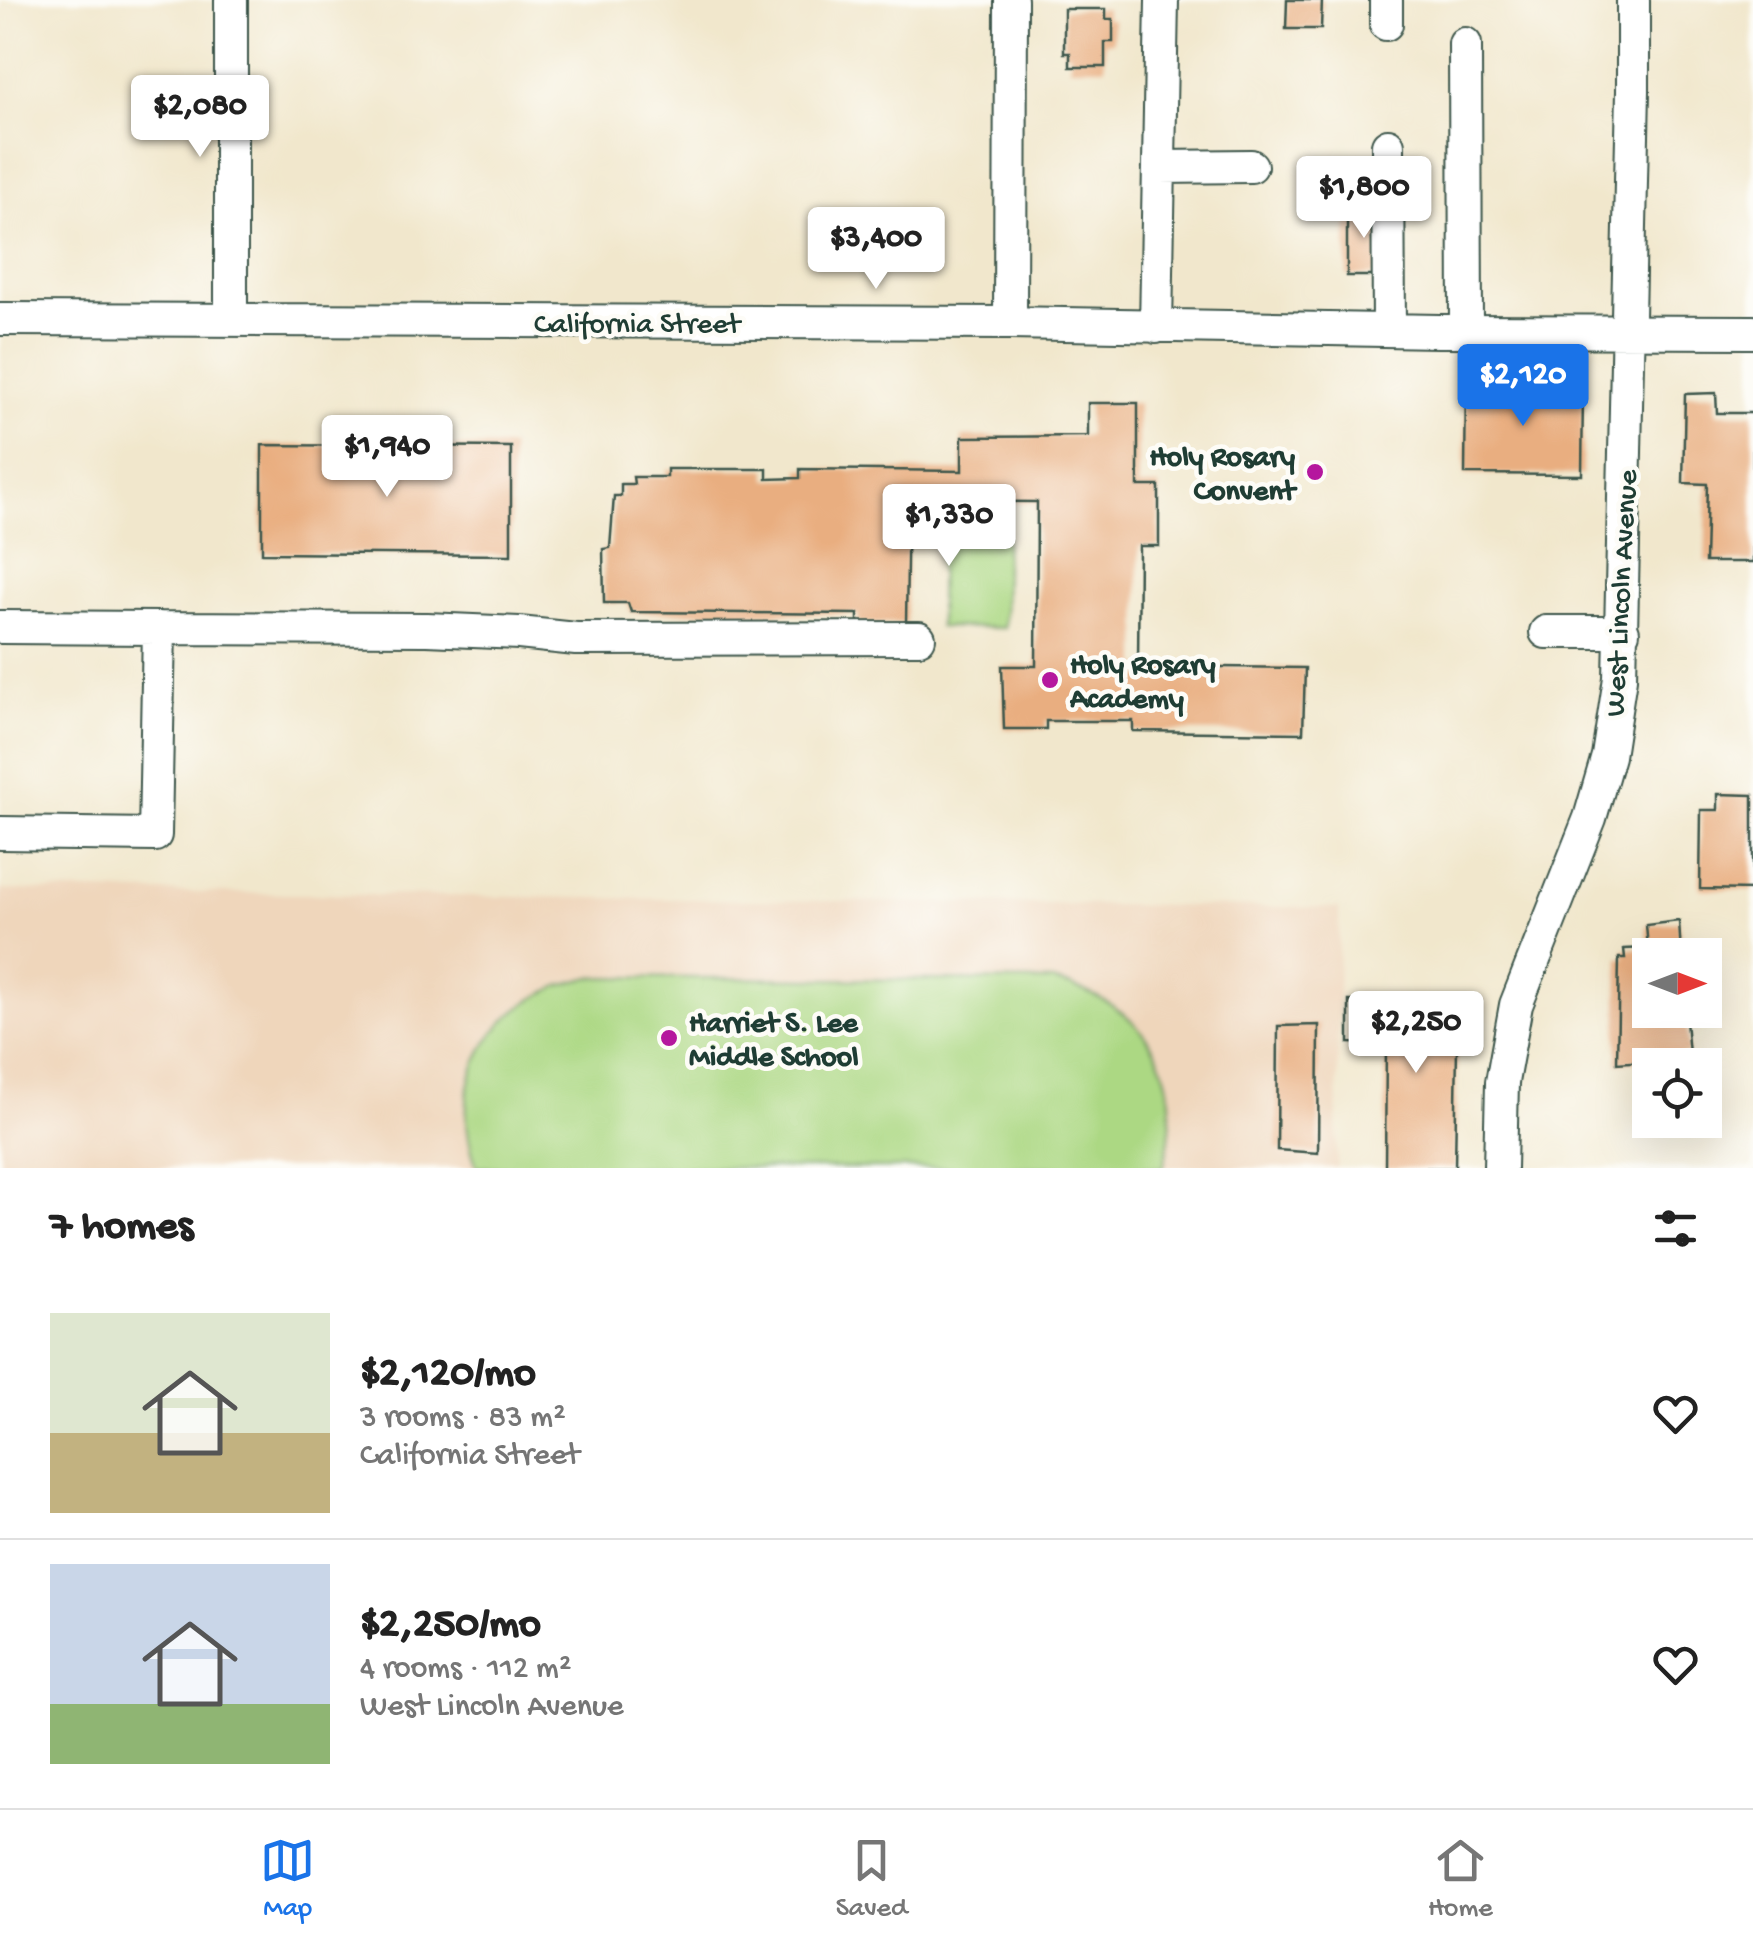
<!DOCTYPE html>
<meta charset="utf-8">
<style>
:root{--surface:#fff;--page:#f6f6f6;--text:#222;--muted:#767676;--line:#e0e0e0;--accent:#1a73e8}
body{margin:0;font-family:"Gochi Hand",sans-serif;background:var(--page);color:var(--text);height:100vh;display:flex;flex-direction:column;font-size:38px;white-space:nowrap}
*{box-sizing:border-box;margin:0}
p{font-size:32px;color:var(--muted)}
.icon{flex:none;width:55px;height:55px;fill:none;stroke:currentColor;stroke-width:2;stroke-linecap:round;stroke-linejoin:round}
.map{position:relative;height:1168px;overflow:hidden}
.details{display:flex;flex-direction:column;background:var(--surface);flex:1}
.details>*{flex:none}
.needle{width:65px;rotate:90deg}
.controls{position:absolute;left:1632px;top:938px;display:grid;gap:20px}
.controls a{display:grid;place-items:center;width:90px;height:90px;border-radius:0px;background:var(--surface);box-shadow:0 10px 40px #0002;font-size:50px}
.price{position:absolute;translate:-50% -85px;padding:0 22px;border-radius:10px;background:#fff;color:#222;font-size:32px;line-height:65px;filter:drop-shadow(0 2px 5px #0008)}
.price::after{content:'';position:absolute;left:50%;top:60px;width:30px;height:22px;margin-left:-15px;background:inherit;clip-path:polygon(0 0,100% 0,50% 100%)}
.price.on{background:var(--accent);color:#fff}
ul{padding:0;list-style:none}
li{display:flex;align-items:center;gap:30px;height:250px;padding:0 50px}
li+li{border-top:2px solid var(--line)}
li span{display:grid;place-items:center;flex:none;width:280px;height:200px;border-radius:0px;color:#555}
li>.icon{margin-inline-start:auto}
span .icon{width:120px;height:120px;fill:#fffc;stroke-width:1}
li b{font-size:42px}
h2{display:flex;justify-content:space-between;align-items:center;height:120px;padding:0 50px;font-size:42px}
.menu{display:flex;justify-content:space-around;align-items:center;height:140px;border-top:2px solid var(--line);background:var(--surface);font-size:28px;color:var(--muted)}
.menu a{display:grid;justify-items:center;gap:5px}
.menu .on{color:var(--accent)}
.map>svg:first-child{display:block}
.built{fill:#efd6bb}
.green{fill:#acd883;stroke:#668a5c;stroke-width:2.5}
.building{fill:#e9ae80}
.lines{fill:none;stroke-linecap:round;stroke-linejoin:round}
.minor-casing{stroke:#3e564b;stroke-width:36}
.minor{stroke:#fff;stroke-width:32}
.poi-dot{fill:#b5179e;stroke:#fdfcf7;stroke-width:4}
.labels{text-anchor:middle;stroke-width:9;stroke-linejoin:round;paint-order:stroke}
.street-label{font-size:30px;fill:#1f3d34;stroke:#fdfcf7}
.poi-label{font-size:30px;font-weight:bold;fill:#1f3d34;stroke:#fdfcf7;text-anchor:start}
</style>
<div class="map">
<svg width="1753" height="1168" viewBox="0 0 1753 1168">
<rect width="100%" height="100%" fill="#fdfcf7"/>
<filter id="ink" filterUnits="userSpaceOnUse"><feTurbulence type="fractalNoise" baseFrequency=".01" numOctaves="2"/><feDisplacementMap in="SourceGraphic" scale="20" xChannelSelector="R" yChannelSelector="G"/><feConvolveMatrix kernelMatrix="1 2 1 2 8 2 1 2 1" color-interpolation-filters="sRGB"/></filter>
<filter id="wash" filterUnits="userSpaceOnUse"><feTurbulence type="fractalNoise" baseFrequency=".0048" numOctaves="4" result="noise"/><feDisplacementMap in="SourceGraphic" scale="40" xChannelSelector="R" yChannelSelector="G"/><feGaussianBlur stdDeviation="2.25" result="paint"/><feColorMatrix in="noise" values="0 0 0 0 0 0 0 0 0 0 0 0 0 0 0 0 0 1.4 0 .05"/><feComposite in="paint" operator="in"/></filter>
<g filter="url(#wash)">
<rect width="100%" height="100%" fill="#f1e7cc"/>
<!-- built -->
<path class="built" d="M0,890L1339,908L1337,1168H0Z"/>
<!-- green -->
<path class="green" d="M940,508H1006L1004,628L939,627Z
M592,977L1052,981C1147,1003 1189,1074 1163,1168H477C443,1073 496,996 592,977Z"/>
<g id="blocks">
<!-- building -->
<path class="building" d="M1287,0H1322L1321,29H1286Z
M1064,9H1106V19H1113V42H1105V67H1070V53H1064Z
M1347,206L1381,207V276H1347Z
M1466,382L1560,383V392H1583L1582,475L1465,474Z
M1716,393L1717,413H1753V562H1705L1707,484L1683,483L1685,394Z
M1088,403H1138V486H1159V546H1139L1138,666L1305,668L1303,733L1133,731V721H1046V729H1004L1002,666H1036L1037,502L908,501L906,623L858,624V614L631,612L628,603H604L603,549L610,548L614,496H621V484H634L633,477H667V469H767V479L800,478V469L962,471V437L1088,436Z
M262,445L511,447V555L262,553Z
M1718,794L1753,795V890L1700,889L1701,810H1718Z
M1679,921L1681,955H1650V1010H1685L1689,1054L1672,1056L1673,1059L1617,1063L1619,958H1625L1624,949L1648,948L1646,925Z
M1349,1001L1467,1002L1466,1047L1457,1046L1455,1168H1385L1386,1044L1349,1043Z
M1319,1025L1318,1153L1277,1150L1278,1026Z"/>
</g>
</g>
<g filter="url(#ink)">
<use href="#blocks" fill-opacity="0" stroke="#3e564b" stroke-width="2.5"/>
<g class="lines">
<!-- minor casing -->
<g class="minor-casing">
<path id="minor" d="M231,0V320
M1386,24V0
M1465,44L1466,331
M1388,145L1389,330
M1160,167L1251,166
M0,319L1010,323L1439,331L1753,332
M1010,323L1011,0
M1156,327L1162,0
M0,627L159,628
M1546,632H1623
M0,833L155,835L159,628L427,629L519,633L576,639L919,638
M1500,1168L1502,1082L1516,1005L1590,818L1608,756L1620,678L1633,91V0"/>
</g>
<!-- minor -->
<use href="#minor" class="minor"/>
</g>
</g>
<!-- markers -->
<g class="poi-dot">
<circle cx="1315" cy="472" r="10"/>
<circle cx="1050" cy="680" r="10"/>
<circle cx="669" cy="1038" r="10"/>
</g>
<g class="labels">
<!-- street labels -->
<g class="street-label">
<text x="637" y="332">California Street</text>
<text transform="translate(1619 593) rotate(-87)" y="10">West Lincoln Avenue</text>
</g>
<!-- poi labels -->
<g class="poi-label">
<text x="1295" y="465" text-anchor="end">Holy Rosary<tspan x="1295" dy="34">Convent</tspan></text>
<text x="1070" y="673">Holy Rosary<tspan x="1070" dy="34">Academy</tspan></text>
<text x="689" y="1031">Harriet S. Lee<tspan x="689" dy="34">Middle School</tspan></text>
</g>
</g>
</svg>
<div class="controls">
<a><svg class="needle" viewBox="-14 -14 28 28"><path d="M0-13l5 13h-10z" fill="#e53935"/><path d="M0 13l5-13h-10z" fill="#767676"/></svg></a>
<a><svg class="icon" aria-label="locate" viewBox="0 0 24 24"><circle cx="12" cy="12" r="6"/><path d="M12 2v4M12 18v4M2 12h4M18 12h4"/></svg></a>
</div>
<b class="price" style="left:200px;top:160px">$2,080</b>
<b class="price" style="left:1364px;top:241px">$1,800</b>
<b class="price" style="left:876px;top:292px">$3,400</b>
<b class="price on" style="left:1523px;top:429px">$2,120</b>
<b class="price" style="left:387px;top:500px">$1,940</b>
<b class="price" style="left:949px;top:569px">$1,330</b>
<b class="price" style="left:1416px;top:1076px">$2,250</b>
</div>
<section class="details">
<h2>7 homes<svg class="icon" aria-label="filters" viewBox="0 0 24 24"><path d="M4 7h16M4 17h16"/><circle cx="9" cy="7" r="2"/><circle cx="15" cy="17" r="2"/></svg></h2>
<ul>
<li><span style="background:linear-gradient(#dfe7d0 60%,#c2b280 0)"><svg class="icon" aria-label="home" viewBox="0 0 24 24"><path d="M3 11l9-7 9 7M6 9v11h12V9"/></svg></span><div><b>$2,120/mo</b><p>3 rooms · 83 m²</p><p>California Street</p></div><svg class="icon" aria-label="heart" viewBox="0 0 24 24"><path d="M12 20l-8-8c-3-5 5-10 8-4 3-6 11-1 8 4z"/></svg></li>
<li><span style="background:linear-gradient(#c9d6e8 70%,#8fb573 0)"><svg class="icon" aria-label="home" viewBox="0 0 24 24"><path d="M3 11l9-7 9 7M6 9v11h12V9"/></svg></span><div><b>$2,250/mo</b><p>4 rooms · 112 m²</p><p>West Lincoln Avenue</p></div><svg class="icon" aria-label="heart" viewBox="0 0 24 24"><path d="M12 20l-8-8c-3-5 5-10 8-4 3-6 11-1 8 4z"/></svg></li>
</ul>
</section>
<nav class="menu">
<a class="on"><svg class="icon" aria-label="map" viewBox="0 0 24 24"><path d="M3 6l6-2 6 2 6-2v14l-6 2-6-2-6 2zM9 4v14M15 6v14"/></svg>Map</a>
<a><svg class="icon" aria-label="saved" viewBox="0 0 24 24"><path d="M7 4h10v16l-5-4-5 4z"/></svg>Saved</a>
<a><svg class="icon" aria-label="home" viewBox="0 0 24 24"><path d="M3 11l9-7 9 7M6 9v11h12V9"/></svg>Home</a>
</nav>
